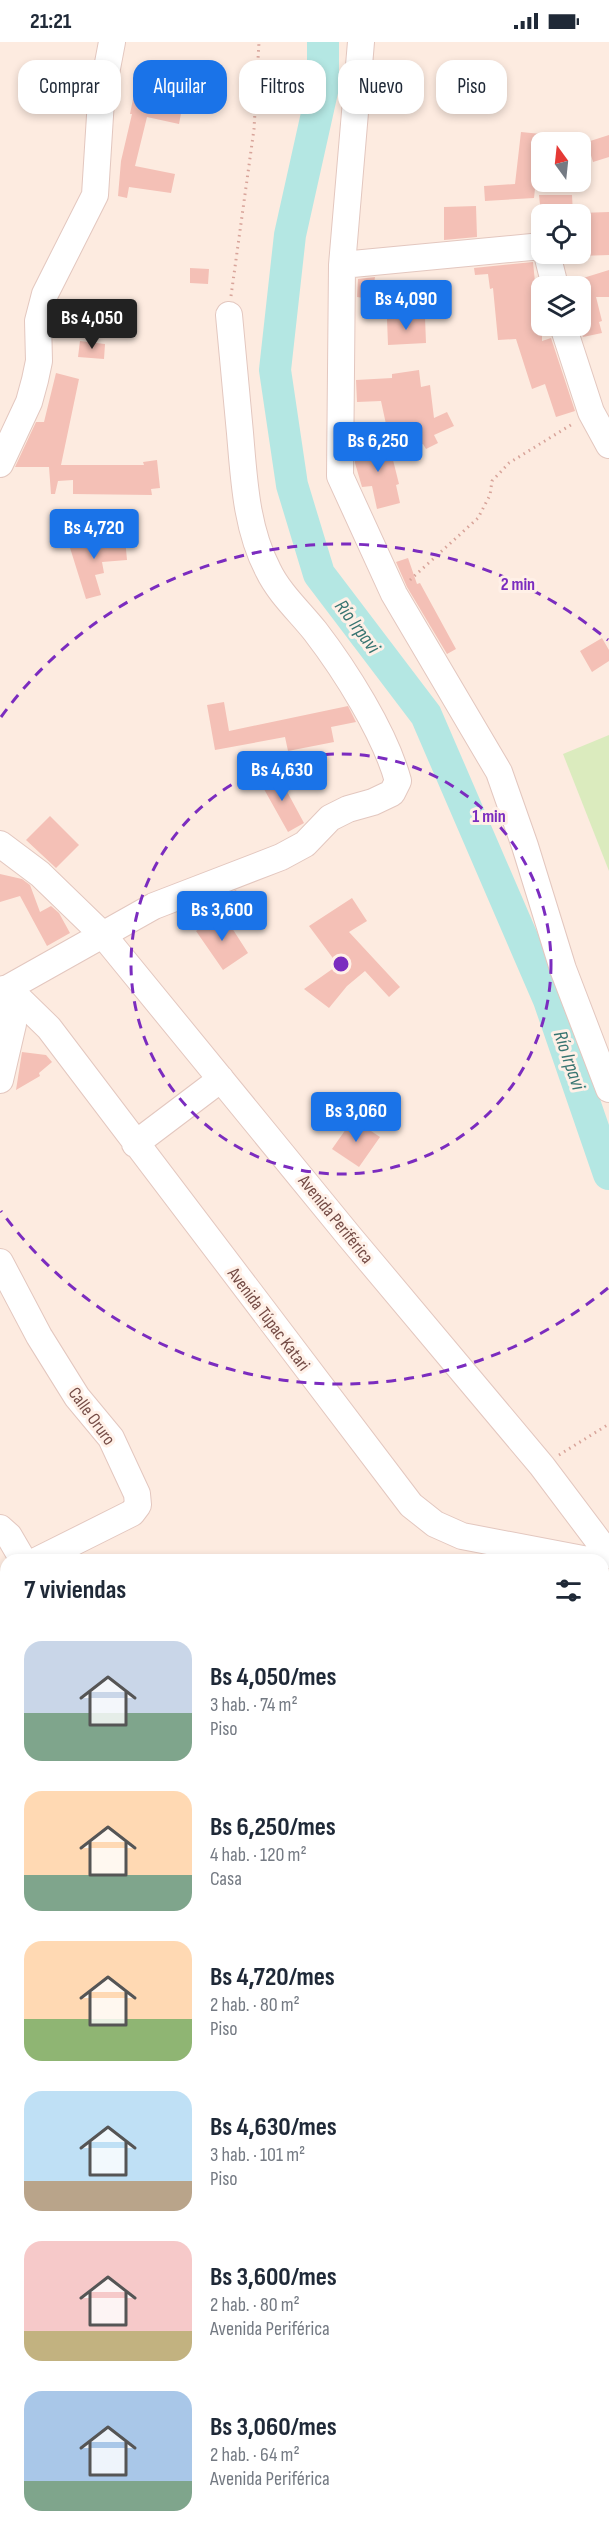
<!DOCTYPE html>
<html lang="es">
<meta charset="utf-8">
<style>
:root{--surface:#fff;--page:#f2f2f3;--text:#1f2937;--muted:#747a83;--accent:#1a73e8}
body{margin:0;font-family:"Sofia Sans Condensed",sans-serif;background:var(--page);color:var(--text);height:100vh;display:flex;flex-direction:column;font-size:22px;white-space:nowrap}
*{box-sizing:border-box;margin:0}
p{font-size:20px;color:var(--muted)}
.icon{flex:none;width:33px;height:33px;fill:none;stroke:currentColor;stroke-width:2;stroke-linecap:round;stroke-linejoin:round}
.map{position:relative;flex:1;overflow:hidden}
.details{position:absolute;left:0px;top:1512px;width:609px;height:986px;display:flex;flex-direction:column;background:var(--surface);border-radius:18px 18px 0 0;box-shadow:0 3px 9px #0003}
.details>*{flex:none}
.hud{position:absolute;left:18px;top:18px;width:573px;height:54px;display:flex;gap:12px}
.needle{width:39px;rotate:345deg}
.fabs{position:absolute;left:531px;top:90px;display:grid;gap:12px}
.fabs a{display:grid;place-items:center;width:60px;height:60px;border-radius:12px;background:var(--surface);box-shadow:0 3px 9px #0003;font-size:30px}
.price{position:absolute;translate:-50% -51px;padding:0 14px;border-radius:6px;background:var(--accent);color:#fff;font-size:20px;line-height:39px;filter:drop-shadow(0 2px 3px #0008)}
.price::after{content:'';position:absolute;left:50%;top:36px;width:18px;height:14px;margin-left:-9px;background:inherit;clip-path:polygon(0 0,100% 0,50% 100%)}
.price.active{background:#222;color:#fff}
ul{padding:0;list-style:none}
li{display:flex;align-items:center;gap:18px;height:150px;padding:0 24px}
li span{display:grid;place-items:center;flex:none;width:168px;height:120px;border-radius:18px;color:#555}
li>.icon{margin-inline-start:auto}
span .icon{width:72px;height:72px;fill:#fffc;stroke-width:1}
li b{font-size:26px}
h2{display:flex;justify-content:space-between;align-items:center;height:72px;padding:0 24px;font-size:26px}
.pill{padding:0 21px;border-radius:18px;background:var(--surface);box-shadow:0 3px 9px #0003;font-size:21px;line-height:54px}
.pill.active{background:var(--accent);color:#fff}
.status{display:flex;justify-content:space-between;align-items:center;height:42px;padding:0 30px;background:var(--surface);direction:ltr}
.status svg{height:16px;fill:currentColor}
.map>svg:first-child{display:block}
.green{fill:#dbebbe}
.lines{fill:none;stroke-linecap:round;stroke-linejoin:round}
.river{stroke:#b4e7e3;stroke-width:32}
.building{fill:#f4c0b6}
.minor-casing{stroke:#e3c7bf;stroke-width:28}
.major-casing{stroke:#d8cdcb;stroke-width:34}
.path{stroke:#d8a49a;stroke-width:3;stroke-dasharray:1.5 4.5;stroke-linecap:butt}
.minor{stroke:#fff;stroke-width:26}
.major{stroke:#ffbf95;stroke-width:32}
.ring{fill:none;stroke:#7b2cbf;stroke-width:3;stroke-dasharray:10 8}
.labels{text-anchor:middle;stroke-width:6;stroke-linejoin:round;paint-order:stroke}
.street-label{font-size:18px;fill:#754c46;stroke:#fff0e7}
.water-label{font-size:20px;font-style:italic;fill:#377470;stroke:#fff0e7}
.centre{fill:#7b2cbf;stroke:#fff0e7;stroke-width:3}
.ring-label{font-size:18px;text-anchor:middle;font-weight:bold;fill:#7b2cbf;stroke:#fff0e7;stroke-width:6;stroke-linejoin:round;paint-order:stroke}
</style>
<div class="status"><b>21:21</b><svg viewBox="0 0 49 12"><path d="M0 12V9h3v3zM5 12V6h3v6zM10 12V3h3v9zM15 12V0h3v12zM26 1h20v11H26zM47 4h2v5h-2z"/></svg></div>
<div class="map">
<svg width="609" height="2497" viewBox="0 0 609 2497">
<rect width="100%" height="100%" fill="#fdebe0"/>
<!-- green -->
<path class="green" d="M609,693V829L563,712Z"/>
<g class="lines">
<!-- river -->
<path class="river" d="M323,0V45L290,193L275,328L292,443L319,532L426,673L549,958L609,1132"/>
</g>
<!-- building -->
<path class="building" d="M134,52L183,61L179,82L147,75L135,124L175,132L171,151L129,145L127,156L118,154L121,119L132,72H130Z
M521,90L541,92L534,156L485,159L484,144L515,142Z
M609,93V115L593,120L587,100Z
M539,153H572L573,172H541Z
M476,164L477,195L444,198V165Z
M609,170V213L580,214V171Z
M533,220L536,250H542V299L551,296L575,369L556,375L545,342L532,347L516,297L498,298L493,246L490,247L488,232L475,233L474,226Z
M190,226L209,227L208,242L190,241Z
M609,228V255H596L602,279L599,280L602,291L583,295L580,287V237Z
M375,235L372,257L357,255L358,237Z
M425,275L426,301L388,303L387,277Z
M80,299L105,302L104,317L78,315Z
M419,328L421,345L430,343L434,376L447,370L454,384L434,393L438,401L426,407L423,402L392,410L381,359L357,360L356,338L392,336V332Z
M56,331L79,337L61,423H144L143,420L157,418L160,446L151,447L152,453L73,452V438L58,439L55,452H51L49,425H15L36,380H44Z
M388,398L399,442L396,443L400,461L377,467L372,444L362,445L355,421V407Z
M81,492L82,501L125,496L127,518L102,520L104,531L95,533L101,553L86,557L66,493Z
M408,516L417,542L420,541L456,607L447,612L407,545L396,520Z
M602,596L609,608V619L592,630L580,609Z
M224,660L229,689L348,664L356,680L331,685L334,700L288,709L285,695L215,708L207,663Z
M277,731L304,781L288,790L260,740Z
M50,774L79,803L56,826L26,798Z
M0,832L22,837L30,843L40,870L51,864L59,871L70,891L47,904L20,854L0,860Z
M236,848L242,860L196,880L193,872L224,853Z
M352,856L367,879L349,890L400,945L389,955L365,929L347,944L329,966L304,947L338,923L309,884Z
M223,872L248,911L223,928L196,889Z
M22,1010L46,1013L52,1020L39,1031L40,1034L16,1048Z
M353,1077L380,1095L359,1125L332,1107Z"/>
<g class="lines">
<!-- minor casing -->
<g class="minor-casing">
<path id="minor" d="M361,0L342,223L340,434L394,552L499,730L525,804L563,927L609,1047
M547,212L555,244
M342,223L542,204
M563,284L591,370L609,403
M0,422L29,360L35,338L39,319L38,279L45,252L95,153L101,58L112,0
M0,802L40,832L103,893L349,1194L542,1424L609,1513
M8,946L49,986L411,1463L435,1482L462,1494L588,1518
M0,948L8,946L154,864L281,815L305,802L330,776L348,767L373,760L392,751L398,739C385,691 345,628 315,589C299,569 279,551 268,528C246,486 244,437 240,391C236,352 233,312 229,273
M0,1038L13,982L8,946
M135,1102L221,1037
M0,1220L39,1294L77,1355L111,1396L137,1452L138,1463L132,1471L38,1518
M0,1486L9,1494L23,1518
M0,1741L6,1748
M0,1840H6
M603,1926L609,1927
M0,2041L6,2038
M603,2072L609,2071
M0,2343L6,2351
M603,2405L609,2403
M9,2497V2492"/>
</g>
<!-- major casing -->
<g class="major-casing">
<path id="major" d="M603,1566L609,1565
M0,1628H6"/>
</g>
<!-- path -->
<path class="path" d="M231,254L254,87L259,0
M410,538L478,476L490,453L492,439L509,421L574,381
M559,1413L609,1382
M0,2187L6,2177
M422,2497V2492"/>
<!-- minor -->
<use href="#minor" class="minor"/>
<!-- major -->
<use href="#major" class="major"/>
</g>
<!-- distance rings -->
<g class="ring">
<circle cx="341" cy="922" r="210"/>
<path d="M608 1246A420 420 0 0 1 1 1169M1 675A420 420 0 0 1 608 598"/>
</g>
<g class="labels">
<!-- street labels -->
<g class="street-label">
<text transform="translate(336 1177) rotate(51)" y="6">Avenida Periférica</text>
<text transform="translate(269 1277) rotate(53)" y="6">Avenida Túpac Katari</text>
<text transform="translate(92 1374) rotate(54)" y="6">Calle Oruro</text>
</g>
<!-- water labels -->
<g class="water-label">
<text transform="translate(358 584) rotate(53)" y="7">Río Irpavi</text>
<text transform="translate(570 1018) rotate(71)" y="7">Río Irpavi</text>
</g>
</g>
<circle cx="341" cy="922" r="9" class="centre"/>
<g class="ring-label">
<text x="518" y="548">2 min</text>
<text x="489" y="780">1 min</text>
</g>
</svg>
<div class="fabs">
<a><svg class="needle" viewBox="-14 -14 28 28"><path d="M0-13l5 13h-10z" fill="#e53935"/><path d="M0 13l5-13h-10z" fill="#747a83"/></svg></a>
<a><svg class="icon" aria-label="locate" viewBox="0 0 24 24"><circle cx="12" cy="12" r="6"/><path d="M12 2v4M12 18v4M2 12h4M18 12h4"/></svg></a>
<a><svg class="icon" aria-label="layers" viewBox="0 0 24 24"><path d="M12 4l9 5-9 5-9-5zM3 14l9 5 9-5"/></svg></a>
</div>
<b class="price" style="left:406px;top:289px">Bs 4,090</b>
<b class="price active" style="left:92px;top:308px">Bs 4,050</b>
<b class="price" style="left:378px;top:431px">Bs 6,250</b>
<b class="price" style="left:94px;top:518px">Bs 4,720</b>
<b class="price" style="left:282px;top:760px">Bs 4,630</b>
<b class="price" style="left:222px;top:900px">Bs 3,600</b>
<b class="price" style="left:356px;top:1101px">Bs 3,060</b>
<div class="hud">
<a class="pill">Comprar</a>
<a class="pill active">Alquilar</a>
<a class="pill">Filtros</a>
<a class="pill">Nuevo</a>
<a class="pill">Piso</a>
</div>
<section class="details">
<h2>7 viviendas<svg class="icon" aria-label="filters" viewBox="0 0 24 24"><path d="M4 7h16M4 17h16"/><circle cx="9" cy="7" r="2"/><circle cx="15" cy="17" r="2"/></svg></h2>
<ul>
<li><span style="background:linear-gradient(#c9d6e8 60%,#7fa58c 0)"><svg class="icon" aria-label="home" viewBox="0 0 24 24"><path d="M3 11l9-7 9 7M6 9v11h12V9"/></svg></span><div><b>Bs 4,050/mes</b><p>3 hab. · 74 m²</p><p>Piso</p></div></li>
<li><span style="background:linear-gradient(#ffd9b3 70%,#7fa58c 0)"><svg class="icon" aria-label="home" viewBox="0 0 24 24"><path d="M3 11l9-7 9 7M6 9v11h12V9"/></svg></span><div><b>Bs 6,250/mes</b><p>4 hab. · 120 m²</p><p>Casa</p></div></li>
<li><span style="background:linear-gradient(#ffd9b3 65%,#8fb573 0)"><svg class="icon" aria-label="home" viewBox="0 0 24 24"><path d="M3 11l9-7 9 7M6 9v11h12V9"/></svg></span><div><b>Bs 4,720/mes</b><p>2 hab. · 80 m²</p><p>Piso</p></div></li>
<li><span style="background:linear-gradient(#bfe0f5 75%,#b9a48a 0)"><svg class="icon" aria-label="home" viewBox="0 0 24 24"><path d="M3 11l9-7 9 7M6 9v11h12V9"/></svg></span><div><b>Bs 4,630/mes</b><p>3 hab. · 101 m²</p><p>Piso</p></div></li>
<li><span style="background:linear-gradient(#f6c9c9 75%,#c2b280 0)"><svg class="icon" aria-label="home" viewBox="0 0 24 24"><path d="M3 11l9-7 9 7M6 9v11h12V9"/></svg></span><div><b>Bs 3,600/mes</b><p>2 hab. · 80 m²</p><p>Avenida Periférica</p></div></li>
<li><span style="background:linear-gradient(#a9c7e8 75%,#7fa58c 0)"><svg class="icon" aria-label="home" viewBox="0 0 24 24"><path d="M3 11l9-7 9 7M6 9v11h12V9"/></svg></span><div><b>Bs 3,060/mes</b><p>2 hab. · 64 m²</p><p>Avenida Periférica</p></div></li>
</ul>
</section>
</div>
